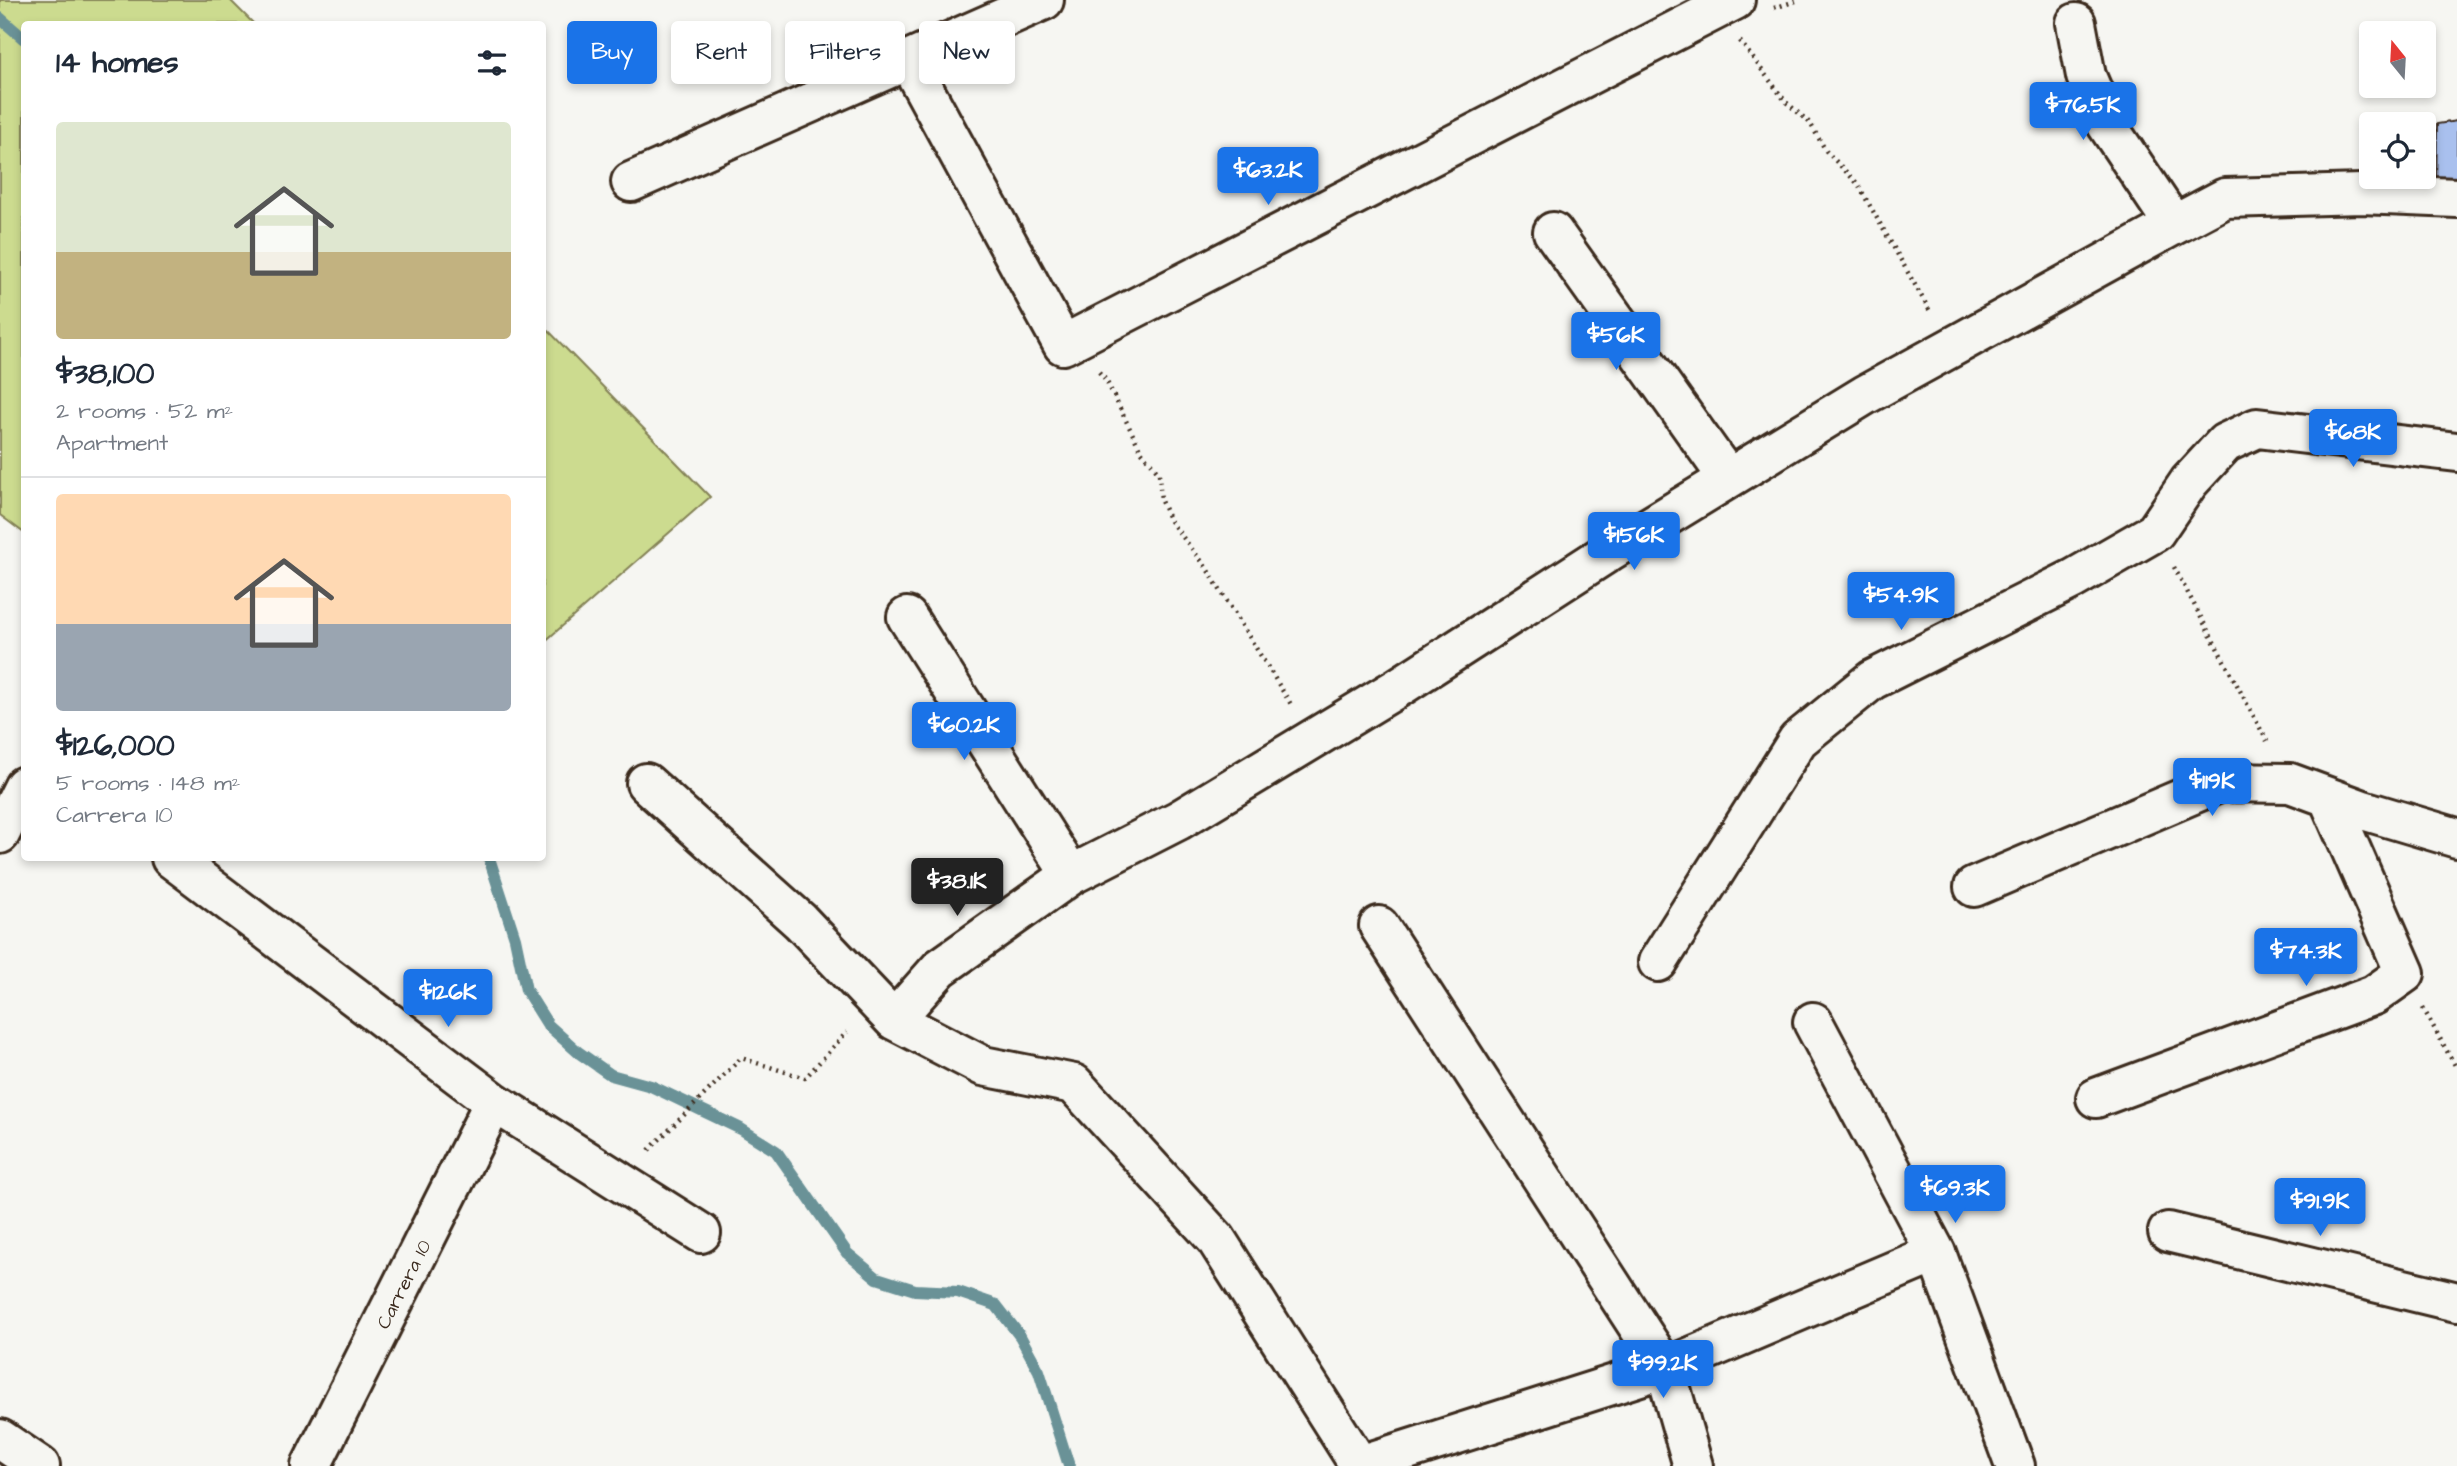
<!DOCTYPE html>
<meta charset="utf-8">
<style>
:root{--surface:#fff;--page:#f6f6f7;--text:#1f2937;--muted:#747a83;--line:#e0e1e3;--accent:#1a73e8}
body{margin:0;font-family:"Architects Daughter",sans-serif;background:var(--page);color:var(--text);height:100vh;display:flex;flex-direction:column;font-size:26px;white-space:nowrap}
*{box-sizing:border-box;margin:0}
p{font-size:23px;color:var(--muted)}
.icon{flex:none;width:38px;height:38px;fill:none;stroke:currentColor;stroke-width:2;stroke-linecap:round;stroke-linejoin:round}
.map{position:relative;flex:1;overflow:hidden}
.sheet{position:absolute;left:21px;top:21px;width:525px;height:840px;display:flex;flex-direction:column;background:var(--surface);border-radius:7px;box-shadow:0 4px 10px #0003}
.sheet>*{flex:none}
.guide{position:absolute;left:567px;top:21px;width:665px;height:63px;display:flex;gap:14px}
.needle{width:46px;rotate:342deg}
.tools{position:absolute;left:2359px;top:21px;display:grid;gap:14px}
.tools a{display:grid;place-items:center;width:77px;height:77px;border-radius:7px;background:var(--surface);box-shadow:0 4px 10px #0003;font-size:35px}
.price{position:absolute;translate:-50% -60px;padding:0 16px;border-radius:7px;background:var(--accent);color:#fff;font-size:23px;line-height:46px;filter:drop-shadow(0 2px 4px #0008)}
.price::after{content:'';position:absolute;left:50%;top:42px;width:21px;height:16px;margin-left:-10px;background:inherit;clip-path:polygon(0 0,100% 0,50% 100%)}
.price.active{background:#222;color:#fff}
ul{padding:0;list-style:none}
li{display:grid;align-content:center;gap:14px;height:371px;padding:0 35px}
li+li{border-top:2px solid var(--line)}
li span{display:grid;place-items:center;height:217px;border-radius:7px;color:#555}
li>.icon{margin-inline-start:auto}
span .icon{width:126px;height:126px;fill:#fffc;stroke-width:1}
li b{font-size:30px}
h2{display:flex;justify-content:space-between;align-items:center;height:84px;padding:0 35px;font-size:30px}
.chip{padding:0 24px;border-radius:7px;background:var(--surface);box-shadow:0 4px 10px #0003;font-size:24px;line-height:63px}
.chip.active{background:var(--accent);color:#fff}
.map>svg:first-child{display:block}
.green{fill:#ccdb8f;stroke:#848256;stroke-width:2}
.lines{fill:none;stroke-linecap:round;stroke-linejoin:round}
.stream{stroke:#6a9297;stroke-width:12}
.building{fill:#a9c0ee;stroke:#3b2a1e;stroke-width:2}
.minor-casing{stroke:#3b2a1e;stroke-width:44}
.path{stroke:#3b2a1e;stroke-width:4.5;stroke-dasharray:2 5;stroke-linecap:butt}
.minor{stroke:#f6f6f2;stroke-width:38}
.labels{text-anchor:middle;stroke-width:7;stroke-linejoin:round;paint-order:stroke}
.street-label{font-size:19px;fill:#3b2a1e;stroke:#f6f6f2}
</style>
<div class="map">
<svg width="2457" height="1466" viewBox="0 0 2457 1466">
<rect width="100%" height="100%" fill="#f6f6f2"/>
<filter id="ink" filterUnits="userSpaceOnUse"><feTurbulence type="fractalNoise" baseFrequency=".0143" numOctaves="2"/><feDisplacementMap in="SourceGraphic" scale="14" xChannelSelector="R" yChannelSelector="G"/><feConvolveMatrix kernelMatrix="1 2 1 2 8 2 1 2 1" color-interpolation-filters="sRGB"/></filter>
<g filter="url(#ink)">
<!-- green -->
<path class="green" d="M0,0H230L254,24H24V533L0,515Z
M542,324L710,497L543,643H542Z"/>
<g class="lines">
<!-- stream -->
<path class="stream" d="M0,18L24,39
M489,858L515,938L526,990L548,1025L578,1052L611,1075L651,1086L741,1129L776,1151L847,1253L877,1278L915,1290L958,1292L996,1305L1020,1336L1039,1371L1069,1466"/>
</g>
<!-- building -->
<path class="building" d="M2457,121V191H2436L2437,124Z"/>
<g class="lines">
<!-- minor casing -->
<g class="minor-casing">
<path id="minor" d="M2076,23L2086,76L2107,125L2174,225
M909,62L1063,345L1735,0
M631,182L1044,0
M1553,232L1728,478
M907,617L1071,875
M646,783L800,921L894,1020L983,1066L1074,1084L1216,1239L1360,1466
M0,834L24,786
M171,858L494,1102L701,1233
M1974,887L2221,782L2290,783L2363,810L2457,838
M1379,926L1665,1368L1693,1466
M1658,962L1798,740L1872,680L2073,579L2155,532L2189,482L2225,443L2257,428L2457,452
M894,1020L940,968L1071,875L1179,820L1399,687L1610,551L1865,395L2174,225L2225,198L2361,194L2457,198
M1813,1022L1936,1253L2015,1466
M2096,1098L2374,995L2405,973L2328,797
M2168,1232L2457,1302
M0,1439L40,1466
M1360,1465L1665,1368L1936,1253
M311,1466L494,1102"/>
</g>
<!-- path -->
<path class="path" d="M1774,8L1799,0
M1740,41L1786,102L1810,123L1826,151L1857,183L1931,313
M1099,372L1106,380L1141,451L1159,473L1161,501L1170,521L1204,564L1292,706
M2174,567L2267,741
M2423,1008L2457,1069
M649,1150L741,1058L805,1078L847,1032"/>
<!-- minor -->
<use href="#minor" class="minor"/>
</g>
</g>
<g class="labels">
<!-- street labels -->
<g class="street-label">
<text transform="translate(403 1284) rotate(-63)" y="7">Carrera 10</text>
</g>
</g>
</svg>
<div class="tools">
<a><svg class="needle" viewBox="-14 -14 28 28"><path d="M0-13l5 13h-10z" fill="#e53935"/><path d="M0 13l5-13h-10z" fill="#747a83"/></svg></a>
<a><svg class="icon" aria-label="locate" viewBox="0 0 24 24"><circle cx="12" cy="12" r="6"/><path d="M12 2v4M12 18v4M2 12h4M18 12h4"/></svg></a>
</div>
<b class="price" style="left:2083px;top:142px">$76.5K</b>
<b class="price" style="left:1268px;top:207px">$63.2K</b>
<b class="price" style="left:1616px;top:372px">$56K</b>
<b class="price" style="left:2353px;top:469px">$68K</b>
<b class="price" style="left:1634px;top:572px">$156K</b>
<b class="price" style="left:1901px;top:632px">$54.9K</b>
<b class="price" style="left:964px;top:762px">$60.2K</b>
<b class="price" style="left:2212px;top:818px">$119K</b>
<b class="price active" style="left:957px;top:918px">$38.1K</b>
<b class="price" style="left:2306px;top:988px">$74.3K</b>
<b class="price" style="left:448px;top:1029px">$126K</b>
<b class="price" style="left:1955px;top:1225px">$69.3K</b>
<b class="price" style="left:2320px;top:1238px">$91.9K</b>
<b class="price" style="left:1663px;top:1400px">$99.2K</b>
<div class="guide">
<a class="chip active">Buy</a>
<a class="chip">Rent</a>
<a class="chip">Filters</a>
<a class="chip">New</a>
</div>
<section class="sheet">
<h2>14 homes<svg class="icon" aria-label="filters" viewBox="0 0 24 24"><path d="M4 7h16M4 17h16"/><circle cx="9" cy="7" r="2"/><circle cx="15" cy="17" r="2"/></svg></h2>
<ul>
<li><span style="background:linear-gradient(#dfe7d0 60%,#c2b280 0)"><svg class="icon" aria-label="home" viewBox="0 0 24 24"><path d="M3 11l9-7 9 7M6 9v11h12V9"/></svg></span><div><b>$38,100</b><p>2 rooms · 52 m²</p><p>Apartment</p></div></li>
<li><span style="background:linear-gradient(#ffd9b3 60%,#9aa5b1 0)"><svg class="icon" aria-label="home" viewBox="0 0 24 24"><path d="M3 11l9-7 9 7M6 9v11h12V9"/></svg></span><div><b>$126,000</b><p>5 rooms · 148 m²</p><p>Carrera 10</p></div></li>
</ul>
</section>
</div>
